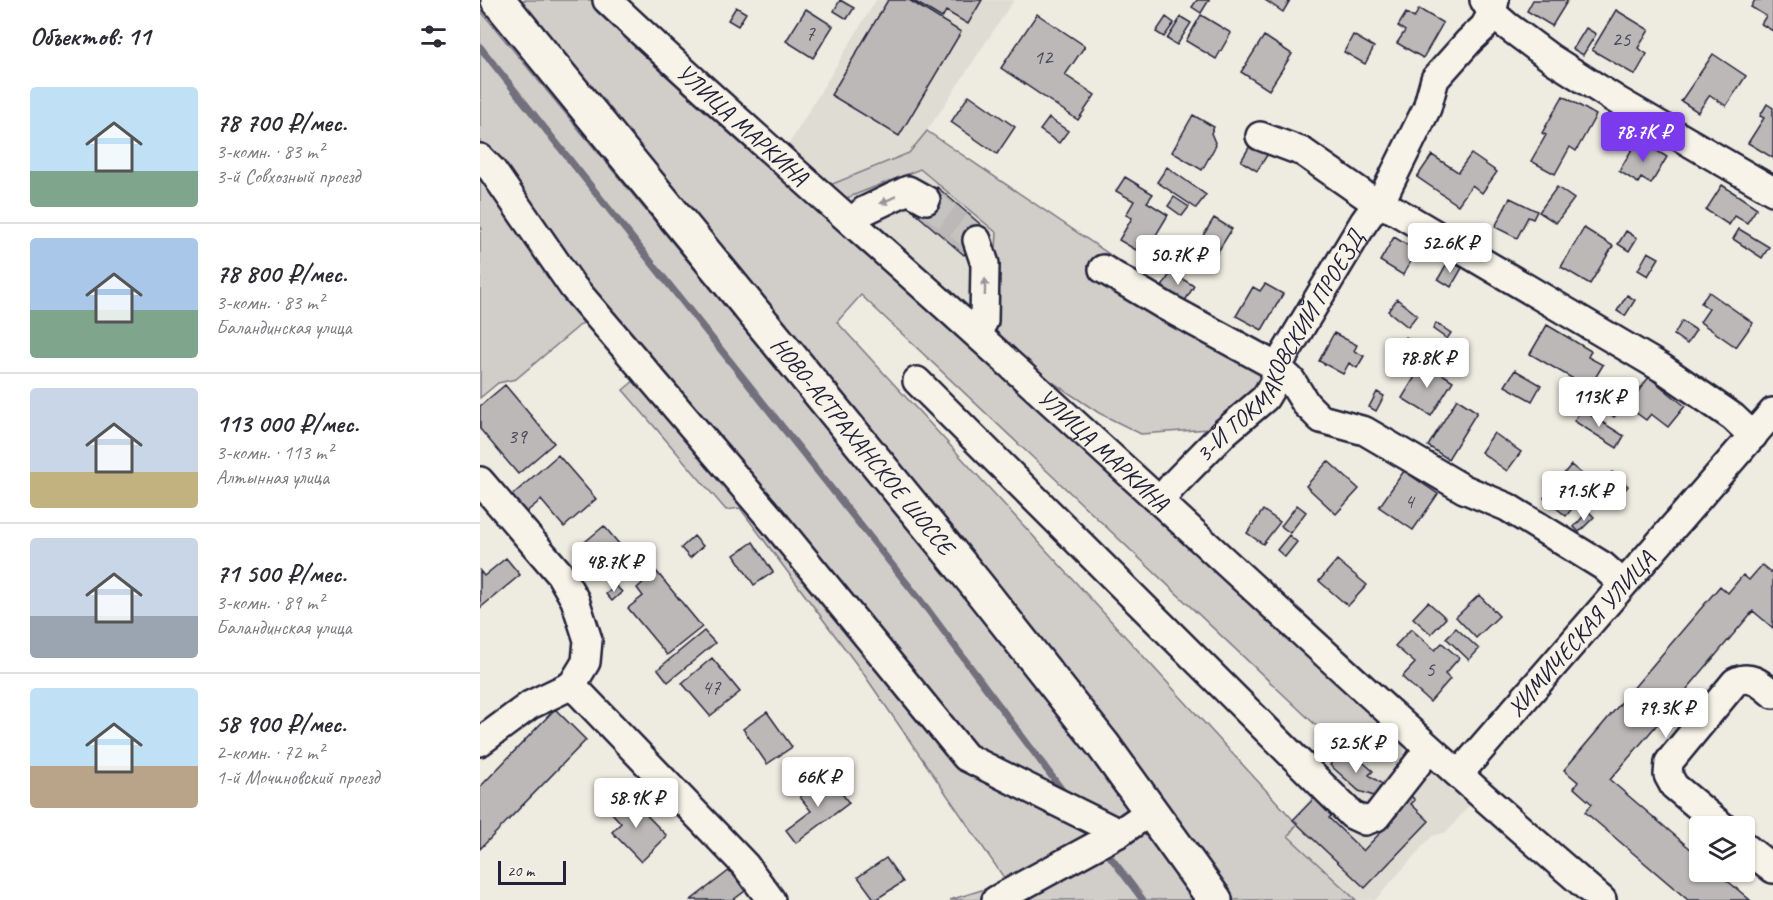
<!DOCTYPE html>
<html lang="ru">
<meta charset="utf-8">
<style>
:root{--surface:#fff;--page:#f7f7f7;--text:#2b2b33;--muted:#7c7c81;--line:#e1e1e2;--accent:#7c3aed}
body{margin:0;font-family:Caveat,sans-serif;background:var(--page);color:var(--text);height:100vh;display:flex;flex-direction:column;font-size:22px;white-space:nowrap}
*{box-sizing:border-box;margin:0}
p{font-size:20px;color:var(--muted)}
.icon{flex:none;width:33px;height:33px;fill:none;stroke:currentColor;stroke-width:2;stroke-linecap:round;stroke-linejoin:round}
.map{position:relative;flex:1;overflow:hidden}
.sheet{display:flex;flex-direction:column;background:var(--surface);width:480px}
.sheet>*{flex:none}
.tools{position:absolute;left:1209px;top:816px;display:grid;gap:12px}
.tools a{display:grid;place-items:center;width:66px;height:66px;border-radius:6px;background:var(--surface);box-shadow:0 2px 4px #0004;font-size:30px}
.scale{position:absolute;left:18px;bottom:15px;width:68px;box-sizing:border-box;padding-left:6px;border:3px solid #22223b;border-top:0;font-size:16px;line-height:21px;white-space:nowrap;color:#22223b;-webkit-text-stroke:4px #f7f3e8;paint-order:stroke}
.price{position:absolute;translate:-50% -51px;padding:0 14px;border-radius:6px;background:#fff;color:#222;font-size:20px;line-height:39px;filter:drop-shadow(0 2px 3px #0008)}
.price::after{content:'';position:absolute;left:50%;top:36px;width:18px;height:14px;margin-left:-9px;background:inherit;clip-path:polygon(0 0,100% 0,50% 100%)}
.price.active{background:var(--accent);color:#fff}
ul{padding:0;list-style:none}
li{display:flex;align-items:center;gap:18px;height:150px;padding:0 30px}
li+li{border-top:2px solid var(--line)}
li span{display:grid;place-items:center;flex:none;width:168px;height:120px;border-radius:6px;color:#555}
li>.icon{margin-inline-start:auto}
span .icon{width:72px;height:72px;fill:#fffc;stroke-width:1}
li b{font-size:26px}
h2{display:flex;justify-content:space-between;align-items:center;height:72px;padding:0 30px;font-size:26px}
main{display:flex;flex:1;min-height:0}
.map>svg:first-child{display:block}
.built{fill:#dfdcd4}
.green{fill:#d1cdc9;stroke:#7a7882;stroke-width:1.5}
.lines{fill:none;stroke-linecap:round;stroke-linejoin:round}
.stream{stroke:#716f7b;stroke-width:7}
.building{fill:#bbb8b7;stroke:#22223b;stroke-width:1.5}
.minor-tunnel{stroke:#c5c3c0;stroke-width:27;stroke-dasharray:27 14;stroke-linecap:butt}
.minor-casing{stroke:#22223b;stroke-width:32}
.major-casing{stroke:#22223b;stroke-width:38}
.minor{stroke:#f7f3e8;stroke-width:27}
.major{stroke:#f7f3e8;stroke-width:33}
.oneway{fill:#97959a}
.labels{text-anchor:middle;stroke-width:4.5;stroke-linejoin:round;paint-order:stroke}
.number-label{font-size:21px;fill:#48485a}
.street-label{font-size:24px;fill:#22223b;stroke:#f7f3e8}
</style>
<main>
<section class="sheet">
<h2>Объектов: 11<svg class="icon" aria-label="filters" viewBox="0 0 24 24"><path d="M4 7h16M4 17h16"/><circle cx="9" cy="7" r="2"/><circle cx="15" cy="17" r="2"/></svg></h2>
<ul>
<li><span style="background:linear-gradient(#bfe0f5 70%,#7fa58c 0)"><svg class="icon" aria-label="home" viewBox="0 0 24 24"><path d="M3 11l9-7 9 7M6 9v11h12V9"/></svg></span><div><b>78 700 ₽/мес.</b><p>3-комн. · 83 m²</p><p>3-й Совхозный проезд</p></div></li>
<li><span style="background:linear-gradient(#a9c7e8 60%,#7fa58c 0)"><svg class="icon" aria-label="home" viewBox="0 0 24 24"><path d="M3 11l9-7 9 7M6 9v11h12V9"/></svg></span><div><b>78 800 ₽/мес.</b><p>3-комн. · 83 m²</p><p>Баландинская улица</p></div></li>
<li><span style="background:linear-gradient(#c9d6e8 70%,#c2b280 0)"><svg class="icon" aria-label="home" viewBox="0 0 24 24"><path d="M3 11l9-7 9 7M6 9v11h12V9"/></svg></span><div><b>113 000 ₽/мес.</b><p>3-комн. · 113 m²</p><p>Алтынная улица</p></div></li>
<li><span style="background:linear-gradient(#c9d6e8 65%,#9aa5b1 0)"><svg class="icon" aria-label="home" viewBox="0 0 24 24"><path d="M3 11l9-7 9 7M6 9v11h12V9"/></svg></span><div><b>71 500 ₽/мес.</b><p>3-комн. · 89 m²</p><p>Баландинская улица</p></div></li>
<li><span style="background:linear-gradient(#bfe0f5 65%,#b9a48a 0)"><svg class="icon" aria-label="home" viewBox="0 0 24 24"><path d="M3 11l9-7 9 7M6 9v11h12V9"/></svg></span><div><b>58 900 ₽/мес.</b><p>2-комн. · 72 m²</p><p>1-й Мочиновский проезд</p></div></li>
</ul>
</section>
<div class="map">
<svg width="1293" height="900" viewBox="0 0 1293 900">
<rect width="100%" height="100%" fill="#eeebe1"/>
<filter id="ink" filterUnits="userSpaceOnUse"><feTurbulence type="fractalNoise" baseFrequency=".0167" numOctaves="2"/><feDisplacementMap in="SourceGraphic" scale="12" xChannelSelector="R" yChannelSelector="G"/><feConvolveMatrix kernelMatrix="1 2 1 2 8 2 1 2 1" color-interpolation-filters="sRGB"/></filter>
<g filter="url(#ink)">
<!-- built -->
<path class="built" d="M396,0H534L447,131L429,153L350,185L306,149Z
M440,169L517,233L511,331L364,199Z
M897,719L992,802L967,832L952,836L895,900H876L807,836L816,825L812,820L840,788L849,763L861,749L872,751Z"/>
<!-- green -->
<path class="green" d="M32,0H111L205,92L408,267L897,719C898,736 885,742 872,751L861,749L381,295L357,322L817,824L808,836L876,900H750Z
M0,10L492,605L615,758L716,900H470L527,882L383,673L260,508L246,510L143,390L155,380L105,321L36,379L18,383L0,398V230L2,229L0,226Z
M447,131L629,254L617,273L779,365L786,378L743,428L661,434L619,413L557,372L511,331L517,233L440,169L364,199L350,185L429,153Z"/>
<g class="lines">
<!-- stream -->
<path class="stream" d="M0,47L448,610L585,794
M623,847L663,900"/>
</g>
<!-- building -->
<path class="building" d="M360,0L374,8L367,19L354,11Z
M408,0H429L481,32L419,136L351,95Z
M432,0H502L488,24L466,11L462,18Z
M717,0H729L721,13L712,7Z
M785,0H810L803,12Z
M1053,0H1088L1072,26L1047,11Z
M1275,0H1293V31L1281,24L1286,16L1271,7Z
M256,7L266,13L258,26L248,20Z
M326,9L353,26L333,58L306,41Z
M939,9L963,23L943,58L917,43L925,31L918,26L926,13L934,18Z
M1136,10L1169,30L1158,48L1167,54L1155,75L1112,50Z
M557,14L605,46L585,75L615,95L598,120L521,68Z
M721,15L751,33L736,59L706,41Z
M686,17L694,23L684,37L676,32Z
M701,17L711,23L697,45L687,39Z
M1106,28L1116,34L1103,55L1093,49Z
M873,35L894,47L885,64L864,52Z
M784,36L812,54L789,90L761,72Z
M1233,54L1266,76L1246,106L1230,95L1218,112L1201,101Z
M489,95L535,127L517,154L471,122Z
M1083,96L1116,115L1096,151L1090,147L1075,174L1051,161L1066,135L1062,133Z
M1287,104L1293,108V158L1268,143L1284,118L1280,116Z
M713,115L734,127L731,133L736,145L722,170L692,152Z
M569,118L588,131L579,143L560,130Z
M774,139L791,149L777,171L761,161Z
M1158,139L1187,157L1171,184L1161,178L1158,183L1139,171Z
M991,154L1017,172L1002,193L992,185L978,205L937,177L952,155L978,172Z
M687,167L726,195L716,208L677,182Z
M645,177L673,194L667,202L688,215L667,250L660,245L656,250L639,240L652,218L646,215L654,201L636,191Z
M1242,185L1277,208L1267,223L1255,216L1249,225L1226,210Z
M457,187L506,229L484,255L435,213Z
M1077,187L1094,199L1076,223L1059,212Z
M694,197L709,207L702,216L688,206Z
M1030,198L1057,211L1053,219L1048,217L1037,238L1015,227Z
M734,218L752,229L737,253L719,242Z
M1104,228L1133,246L1110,284L1081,267Z
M1259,229L1289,247L1282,258L1253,239Z
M1146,231L1157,238L1149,251L1138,244Z
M914,237L937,251L923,275L900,261Z
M1168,252L1179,258L1168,276L1158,270Z
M969,260L982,268L971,287L958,279Z
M691,272L714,286L705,301L682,287Z
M785,284L803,294L782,330L756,316L773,287L780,291Z
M1229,292L1273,323L1256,347L1220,322L1229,309L1221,303Z
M1147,295L1155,300L1145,316L1137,311Z
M917,299L937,315L928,327L908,311Z
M1202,321L1216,330L1207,344L1194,335Z
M956,323L971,333L967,339L953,329Z
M1067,325L1111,351L1108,357L1123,365L1109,388L1050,354Z
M854,333L877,345L874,351L884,356L877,368L869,363L863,374L839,361Z
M926,337L938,345L920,373L908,366Z
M944,362L973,381L951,416L922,398Z
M1035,370L1061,385L1052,401L1025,386Z
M1169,377L1205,406L1188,427L1171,414L1166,420L1147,406Z
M25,385L74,443L38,474L0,429V406Z
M897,392L904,396L896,411L889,407Z
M1136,397L1145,405L1134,417L1125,410Z
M977,399L997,412L968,459L948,446Z
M1101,409L1144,436L1137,448L1094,421Z
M1014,433L1041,452L1027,471L1001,452Z
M78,455L116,499L84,527L61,500L45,513L31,496Z
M848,461L879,489L856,514L826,486Z
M1091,465L1113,483L1086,516L1064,498Z
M924,471L958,494L933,530L899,507Z
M1132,472L1148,486L1141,495L1124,482Z
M817,505L826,512L810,533L801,526Z
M783,510L800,522L783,544L767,533Z
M1108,511L1114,517L1099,532L1094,527Z
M124,526L145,551L123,572L100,546Z
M809,535L817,542L805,557L797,550Z
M214,536L223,546L210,558L201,548Z
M273,542L293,572L274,585L254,555Z
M26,558L40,575L0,608V571L4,576Z
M857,560L887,585L868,606L839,581Z
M1282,565L1293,574V628L1273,611L1130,780L1220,857V872H1237L1270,900H1208L1105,812L1112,804L1094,788L1098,782L1084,770L1240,586L1248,593L1263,575L1269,580Z
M176,571L222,627L187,655L148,608L163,596L157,588Z
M136,586L142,592L132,601L126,594Z
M999,595L1019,616L996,638L976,617Z
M948,602L966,618L951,634L933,618Z
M976,628L999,649L989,660L966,638Z
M931,629L955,650L962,643L979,658L965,674L970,679L950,702L922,677L935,663L915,646Z
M224,631L235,643L188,682L178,669Z
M232,658L260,692L230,716L202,683Z
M75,709L106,740L0,849V787Z
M287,712L312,747L287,764L263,729Z
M862,750L875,761L878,758L893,771L889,775L902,784L894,796L879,791L850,765Z
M349,776L369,803L316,843L306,830L331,811L320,797Z
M924,789L935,800L931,804L949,821L885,888L813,820L841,791L859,808L849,818L883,851L917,815L908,806Z
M147,795L187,836L161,862L132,832L141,823L130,811Z
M406,858L423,882L395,900L378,877Z
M250,870L265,891L253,900H211Z"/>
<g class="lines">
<!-- minor-tunnel -->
<path class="minor-tunnel" d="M446,200L497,240"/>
<!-- minor casing -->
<g class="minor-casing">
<g id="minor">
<path id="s1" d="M127,0C268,133 415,259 557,389C745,560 929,735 1122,900"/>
<path d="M1004,0L1012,13L1026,25L1072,59L1138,101L1293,191"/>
<path d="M780,136L823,152L896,203L914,210L1182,368L1253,417L1273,436"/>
<path d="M0,158L12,170L93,287L293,521L486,757L639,833"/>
<path d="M372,222L384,211L428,190L446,200"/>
<path d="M623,269L685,306L797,367L811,380L826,404L841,419L885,431L984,489L1027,507L1123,566L1143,584"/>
<path d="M496,333L504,321L505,264L497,240"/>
<path d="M437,381L872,815L885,821L896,817L949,749"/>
<path d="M0,481L80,574L95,600L108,640L106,662L92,685L50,705L0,742"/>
<path id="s2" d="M680,501L693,485L745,432L785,398L794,383L797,367L884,222L905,193L947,108L955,79L989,41L1004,27L1012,13L1015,0"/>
<path d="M92,685L265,865L291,900"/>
<path id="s3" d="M979,774L1293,412"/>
<path d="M1242,826L1194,786L1188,775L1189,762L1255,682C1271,674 1281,684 1293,694"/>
<path d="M1264,846L1293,869"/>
<path d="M516,900L639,833L671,811"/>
</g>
</g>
<!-- major casing -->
<g class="major-casing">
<g id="major">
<path id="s4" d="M18,0L496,584L623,745L735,900"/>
</g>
</g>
<!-- minor -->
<use href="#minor" class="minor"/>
<!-- major -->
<use href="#major" class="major"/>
</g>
<!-- one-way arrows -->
<defs><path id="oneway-solid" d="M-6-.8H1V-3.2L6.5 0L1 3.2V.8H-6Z" transform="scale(1.5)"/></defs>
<g class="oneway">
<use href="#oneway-solid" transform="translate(408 200) rotate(155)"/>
<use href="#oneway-solid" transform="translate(505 287) rotate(-89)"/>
</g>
</g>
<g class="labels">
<!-- number labels -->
<g class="number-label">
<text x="330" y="40">7</text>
<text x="1141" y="46">25</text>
<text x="563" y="64">12</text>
<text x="37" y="443">39</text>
<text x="929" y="508">4</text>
<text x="950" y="676">5</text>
<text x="231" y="694">47</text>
</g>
<!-- street labels -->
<g class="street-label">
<text dy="8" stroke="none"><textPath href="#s1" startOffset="184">УЛИЦА МАРКИНА</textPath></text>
<text dy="8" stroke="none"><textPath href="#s2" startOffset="198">3-Й ТОКМАКОВСКИЙ ПРОЕЗД</textPath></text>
<text dy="8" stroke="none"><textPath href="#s4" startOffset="576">НОВО-АСТРАХАНСКОЕ ШОССЕ</textPath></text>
<text dy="8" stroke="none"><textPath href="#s1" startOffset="670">УЛИЦА МАРКИНА</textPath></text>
<text dy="8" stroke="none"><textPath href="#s3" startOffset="186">ХИМИЧЕСКАЯ УЛИЦА</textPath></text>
</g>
</g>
</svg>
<div class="tools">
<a><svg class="icon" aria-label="layers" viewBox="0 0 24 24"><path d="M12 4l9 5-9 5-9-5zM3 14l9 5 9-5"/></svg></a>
</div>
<div class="scale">20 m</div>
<b class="price active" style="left:1163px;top:163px">78.7K ₽</b>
<b class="price" style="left:970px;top:274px">52.6K ₽</b>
<b class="price" style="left:698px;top:286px">50.7K ₽</b>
<b class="price" style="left:947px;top:389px">78.8K ₽</b>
<b class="price" style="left:1119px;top:428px">113K ₽</b>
<b class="price" style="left:1104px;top:522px">71.5K ₽</b>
<b class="price" style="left:134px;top:593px">48.7K ₽</b>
<b class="price" style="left:1186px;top:739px">79.3K ₽</b>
<b class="price" style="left:876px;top:774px">52.5K ₽</b>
<b class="price" style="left:338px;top:808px">66K ₽</b>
<b class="price" style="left:156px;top:829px">58.9K ₽</b>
</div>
</main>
